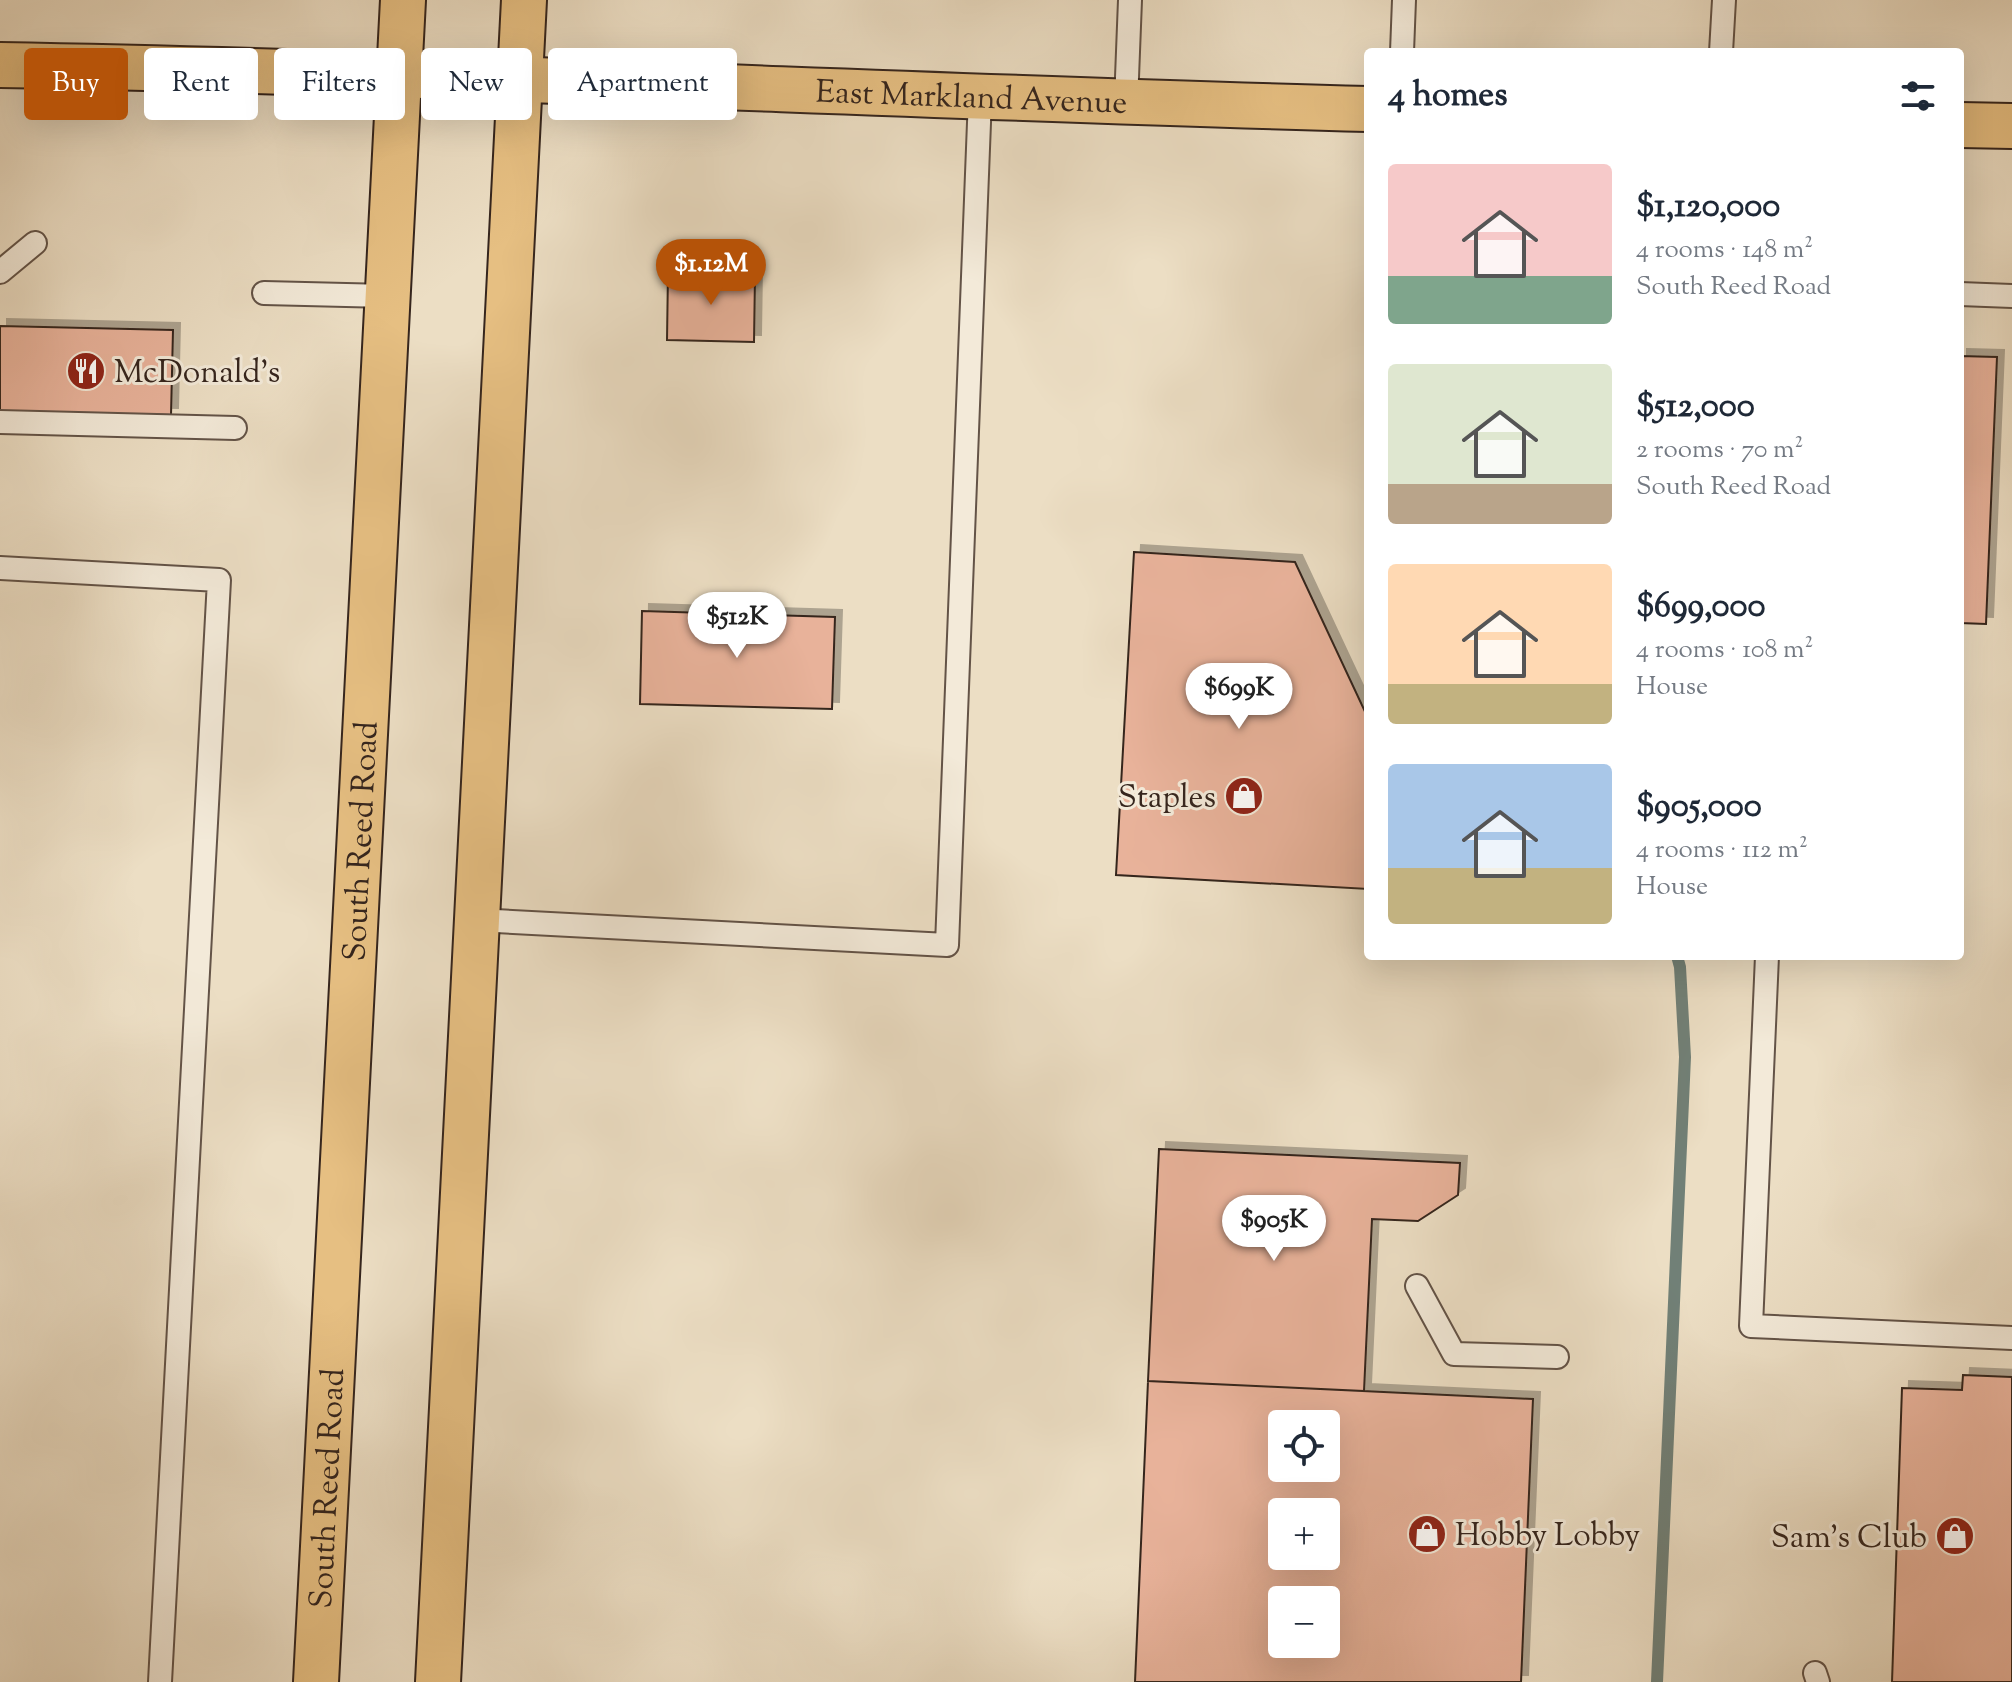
<!DOCTYPE html>
<meta charset="utf-8">
<style>
:root{--surface:#fff;--page:#f2f2f3;--text:#1f2937;--muted:#747a83;--accent:#b45309}
body{margin:0;font-family:"Sorts Mill Goudy",serif;background:var(--page);color:var(--text);height:100vh;display:flex;flex-direction:column;font-size:30px;white-space:nowrap}
*{box-sizing:border-box;margin:0}
p{font-size:26px;color:var(--muted)}
.icon{flex:none;width:44px;height:44px;fill:none;stroke:currentColor;stroke-width:2;stroke-linecap:round;stroke-linejoin:round}
.map{position:relative;flex:1;overflow:hidden}
.panel{position:absolute;left:1364px;top:48px;width:600px;height:912px;display:flex;flex-direction:column;background:var(--surface);border-radius:8px;box-shadow:0 8px 32px #0002}
.panel>*{flex:none}
.guide{position:absolute;left:24px;top:48px;width:760px;height:72px;display:flex;gap:16px}
.fabs{position:absolute;left:1268px;top:1410px;display:grid;gap:16px}
.fabs a{display:grid;place-items:center;width:72px;height:72px;border-radius:8px;background:var(--surface);box-shadow:0 8px 32px #0002;font-size:40px}
.price{position:absolute;translate:-50% -68px;padding:0 18px;border-radius:28px;background:#fff;color:#222;font-size:26px;line-height:52px;filter:drop-shadow(0 2px 4px #0008)}
.price::after{content:'';position:absolute;left:50%;top:48px;width:24px;height:18px;margin-left:-12px;background:inherit;clip-path:polygon(0 0,100% 0,50% 100%)}
.price.selected{background:var(--accent);color:#fff}
ul{padding:0;list-style:none}
li{display:flex;align-items:center;gap:24px;height:200px;padding:0 24px}
li span{display:grid;place-items:center;flex:none;width:224px;height:160px;border-radius:8px;color:#555}
li>.icon{margin-inline-start:auto}
span .icon{width:96px;height:96px;fill:#fffc;stroke-width:1}
li b{font-size:34px}
h2{display:flex;justify-content:space-between;align-items:center;height:96px;padding:0 24px;font-size:34px}
.tag{padding:0 28px;border-radius:8px;background:var(--surface);box-shadow:0 8px 32px #0002;font-size:28px;line-height:72px}
.tag.selected{background:var(--accent);color:#fff}
.map>svg:first-child{display:block}
.lines{fill:none;stroke-linecap:round;stroke-linejoin:round}
.stream{stroke:#718077;stroke-width:12}
.building{fill:#e8b29a;stroke:#35251d;stroke-width:2;fill-rule:evenodd;filter:url(#shadow)}
.service-casing{stroke:#635347;stroke-width:26}
.primary-casing{stroke:#35251d;stroke-width:48}
.service{stroke:#f3ead9;stroke-width:22}
.primary{stroke:#e6bf82;stroke-width:44}
.labels{text-anchor:middle;stroke-width:6;stroke-linejoin:round;paint-order:stroke}
.street-label{font-size:32px;fill:#35251d;stroke:#f3ead9}
.poi-label{font-size:32px;fill:#35251d;stroke:#f3ead9;text-anchor:start}
</style>
<div class="map">
<svg width="2012" height="1682" viewBox="0 0 2012 1682">
<defs>
<filter id="shadow"><feDropShadow dx="7" dy="-7" stdDeviation="0" flood-color="#0004"/></filter>
</defs>
<rect width="100%" height="100%" fill="#ecdec4"/>
<filter id="stains"><feTurbulence type="fractalNoise" baseFrequency=".0025" numOctaves="4"/><feColorMatrix values="0 0 0 0 .2 0 0 0 0 .09 0 0 0 0 .02 0 0 0 .5 -.17"/></filter>
<radialGradient id="worn" r=".72"><stop offset=".6" stop-color="#630" stop-opacity="0"/><stop offset="1" stop-color="#630" stop-opacity=".3"/></radialGradient>
<g class="lines">
<!-- stream -->
<path class="stream" d="M1657,1682L1685,1057L1680,967L1677,956"/>
</g>
<!-- building -->
<path class="building" d="M668,272L755,275L754,342L667,340Z
M0,326L173,330L171,415L0,412Z
M1960,356L1997,357L1986,624L1960,623Z
M1134,552L1295,562L1368,718V889L1116,875Z
M642,611L835,617L832,709L640,704Z
M1159,1149L1460,1163L1458,1195L1418,1221L1372,1219L1364,1391L1148,1381Z
M1963,1375L2012,1377V1682H1892L1902,1388L1962,1390Z
M1148,1381L1533,1399L1521,1682H1135ZM1282,1424H1326V1468H1282ZM1282,1512H1326V1556H1282ZM1282,1600H1326V1644H1282Z"/>
<g class="lines">
<!-- service casing -->
<g class="service-casing">
<path id="service" d="M1402,52L1404,0
M1721,52L1724,0
M1126,103L1130,0
M0,272L35,243
M264,293L387,296
M1960,294L2012,296
M0,422L235,428
M0,568L219,580L160,1682
M477,920L947,945L980,97
M1767,956L1751,1326L2012,1338
M1417,1286L1454,1354L1557,1357
M1815,1673L1818,1682"/>
</g>
<!-- primary casing -->
<g class="primary-casing">
<g id="primary">
<path id="s1" d="M0,65C456,73 912,97 1368,109"/>
<path d="M1960,125L2012,126"/>
<path id="s2" d="M316,1682L403,0"/>
<path d="M438,1682L524,0"/>
</g>
</g>
<!-- service -->
<use href="#service" class="service"/>
<!-- primary -->
<use href="#primary" class="primary"/>
</g>
<!-- icons -->
<defs>
<g id="restaurant-disc" transform="scale(2)"><circle r="9.5" fill="#8f2418" stroke="#f3ead9"/><path d="M-5-6h1v4h1v-4h1v4h1v-4h1v5L-1.5 .5V6h-2V.5L-5-1ZM5-6V6H3V1.5H1.5Q1.5-4 5-6Z" fill="#fff"/></g>
<g id="shop-disc" transform="scale(2)"><circle r="9.5" fill="#8f2418" stroke="#f3ead9"/><path d="M-5-2.5h2.3a2.7 3.5 0 0 1 5.4 0H5L5.5 6h-11ZM-1.5-2.5h3a1.5 2.3 0 0 0-3 0Z" fill="#fff"/></g>
</defs>
<g fill-rule="evenodd">
<use href="#restaurant-disc" x="86" y="371"/>
<use href="#shop-disc" x="1244" y="796"/>
<use href="#shop-disc" x="1427" y="1534"/>
<use href="#shop-disc" x="1955" y="1536"/>
</g>
<g class="labels">
<!-- street labels -->
<g class="street-label">
<text dy="11" stroke="none"><textPath href="#s1" startOffset="972">East Markland Avenue</textPath></text>
<text dy="11" stroke="none"><textPath href="#s2" startOffset="842">South Reed Road</textPath></text>
<text dy="11" stroke="none"><textPath href="#s2" startOffset="194">South Reed Road</textPath></text>
</g>
<!-- poi labels -->
<g class="poi-label">
<text x="114" y="382">McDonald's</text>
<text x="1216" y="807" text-anchor="end">Staples</text>
<text x="1455" y="1545">Hobby Lobby</text>
<text x="1927" y="1547" text-anchor="end">Sam's Club</text>
</g>
</g>
<rect width="100%" height="100%" filter="url(#stains)"/>
<rect width="100%" height="100%" fill="url(#worn)"/>
</svg>
<div class="fabs">
<a><svg class="icon" aria-label="locate" viewBox="0 0 24 24"><circle cx="12" cy="12" r="6"/><path d="M12 2v4M12 18v4M2 12h4M18 12h4"/></svg></a>
<a>+</a>
<a>−</a>
</div>
<b class="price selected" style="left:711px;top:307px">$1.12M</b>
<b class="price" style="left:737px;top:660px">$512K</b>
<b class="price" style="left:1239px;top:731px">$699K</b>
<b class="price" style="left:1274px;top:1263px">$905K</b>
<div class="guide">
<a class="tag selected">Buy</a>
<a class="tag">Rent</a>
<a class="tag">Filters</a>
<a class="tag">New</a>
<a class="tag">Apartment</a>
</div>
<section class="panel">
<h2>4 homes<svg class="icon" aria-label="filters" viewBox="0 0 24 24"><path d="M4 7h16M4 17h16"/><circle cx="9" cy="7" r="2"/><circle cx="15" cy="17" r="2"/></svg></h2>
<ul>
<li><span style="background:linear-gradient(#f6c9c9 70%,#7fa58c 0)"><svg class="icon" aria-label="home" viewBox="0 0 24 24"><path d="M3 11l9-7 9 7M6 9v11h12V9"/></svg></span><div><b>$1,120,000</b><p>4 rooms · 148 m²</p><p>South Reed Road</p></div></li>
<li><span style="background:linear-gradient(#dfe7d0 75%,#b9a48a 0)"><svg class="icon" aria-label="home" viewBox="0 0 24 24"><path d="M3 11l9-7 9 7M6 9v11h12V9"/></svg></span><div><b>$512,000</b><p>2 rooms · 70 m²</p><p>South Reed Road</p></div></li>
<li><span style="background:linear-gradient(#ffd9b3 75%,#c2b280 0)"><svg class="icon" aria-label="home" viewBox="0 0 24 24"><path d="M3 11l9-7 9 7M6 9v11h12V9"/></svg></span><div><b>$699,000</b><p>4 rooms · 108 m²</p><p>House</p></div></li>
<li><span style="background:linear-gradient(#a9c7e8 65%,#c2b280 0)"><svg class="icon" aria-label="home" viewBox="0 0 24 24"><path d="M3 11l9-7 9 7M6 9v11h12V9"/></svg></span><div><b>$905,000</b><p>4 rooms · 112 m²</p><p>House</p></div></li>
</ul>
</section>
</div>
